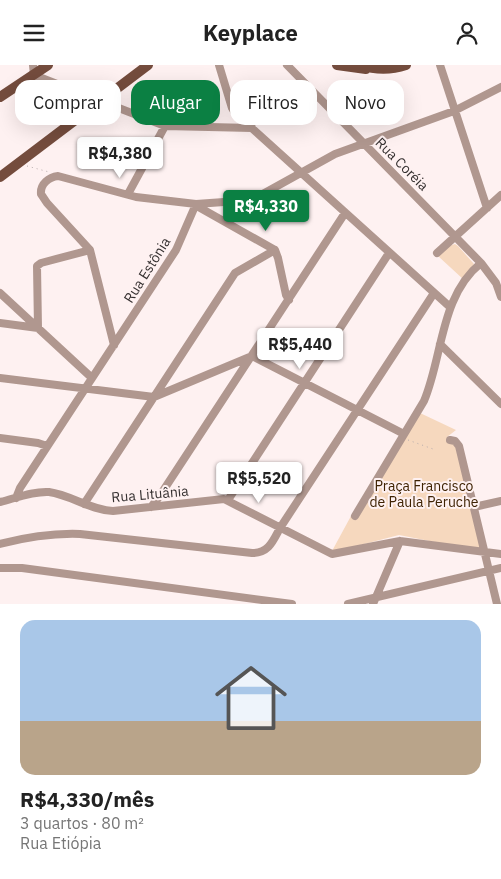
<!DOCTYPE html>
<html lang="pt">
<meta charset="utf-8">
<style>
:root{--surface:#fff;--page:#f6f6f6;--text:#222;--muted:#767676;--accent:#0b8043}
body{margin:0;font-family:"IBM Plex Sans",sans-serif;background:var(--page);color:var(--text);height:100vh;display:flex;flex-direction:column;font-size:19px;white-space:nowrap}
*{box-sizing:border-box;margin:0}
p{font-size:16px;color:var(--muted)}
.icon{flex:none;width:28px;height:28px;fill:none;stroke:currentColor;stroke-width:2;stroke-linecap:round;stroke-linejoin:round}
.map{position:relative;height:539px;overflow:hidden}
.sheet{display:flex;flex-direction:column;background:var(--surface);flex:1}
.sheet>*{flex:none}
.top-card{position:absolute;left:15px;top:15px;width:471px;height:45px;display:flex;gap:10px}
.price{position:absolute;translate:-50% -42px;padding:0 11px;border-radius:5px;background:#fff;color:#222;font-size:16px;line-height:32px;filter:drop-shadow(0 1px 2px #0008)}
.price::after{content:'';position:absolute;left:50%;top:30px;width:15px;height:11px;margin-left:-8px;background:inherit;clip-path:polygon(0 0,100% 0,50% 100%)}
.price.selected{background:var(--accent);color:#fff}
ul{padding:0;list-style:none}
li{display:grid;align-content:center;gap:10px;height:265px;padding:0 20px}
li span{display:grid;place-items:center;height:155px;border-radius:15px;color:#555}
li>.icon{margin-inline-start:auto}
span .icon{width:90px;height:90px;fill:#fffc;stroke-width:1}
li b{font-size:21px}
.chip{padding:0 18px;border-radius:15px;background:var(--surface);box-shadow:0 5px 20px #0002;font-size:18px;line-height:45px}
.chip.selected{background:var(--accent);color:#fff}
header{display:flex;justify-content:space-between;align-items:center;height:65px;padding:0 20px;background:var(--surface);font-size:22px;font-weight:700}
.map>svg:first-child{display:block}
.green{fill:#f6d8be}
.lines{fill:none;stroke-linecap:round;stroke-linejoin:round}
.path{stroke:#b6acac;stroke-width:1;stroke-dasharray:1 4;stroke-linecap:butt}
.minor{stroke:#b0978f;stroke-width:8}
.major{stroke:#744c3d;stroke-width:10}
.labels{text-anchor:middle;stroke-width:4;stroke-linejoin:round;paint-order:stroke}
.street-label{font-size:14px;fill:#353030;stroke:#fef1f1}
.park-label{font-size:14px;fill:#3f2303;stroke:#fef1f1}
</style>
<header><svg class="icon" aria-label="menu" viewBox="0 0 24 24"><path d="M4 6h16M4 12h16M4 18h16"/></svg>Keyplace<svg class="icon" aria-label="person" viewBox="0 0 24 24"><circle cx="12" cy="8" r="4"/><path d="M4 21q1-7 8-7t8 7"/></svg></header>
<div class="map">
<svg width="501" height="539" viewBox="0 0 501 539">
<rect width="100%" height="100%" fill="#fef1f1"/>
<!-- green -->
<path class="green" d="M455,179L458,181L474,199L463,214L438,191L449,181Z
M420,348L456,365L447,372L448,375L458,379L485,487L399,470L341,485L332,486L351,451Z"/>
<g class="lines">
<!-- path -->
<path class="path" d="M27,101L49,107
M408,375L433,384"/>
<!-- minor -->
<path class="minor" d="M33,0L34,10L165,61L252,63
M219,0L232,43L235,48L450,242
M287,0L481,198L496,218L501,232
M440,0L487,143
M128,129L165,61
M195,140L275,185L278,193L286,230L289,235
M437,188L501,130
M0,228L92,313
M0,258L38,263L37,201L41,198L90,185
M440,279L501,339
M114,280L90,185L47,138L41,129C40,119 49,112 58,111L136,132L196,139
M0,313L154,332L252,291L404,369
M0,373L38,378L47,381
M450,375L455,376L459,381L497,539
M16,433L20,423L176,185L196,139L252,135L335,89L454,46L501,22
M228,435L389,188
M0,437C16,433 33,426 49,427C71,430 90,445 113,446L224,434L332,489L400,476L501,489
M84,439L235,208L275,185
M151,442L159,432L345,148
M474,442L501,436
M355,451L424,336C443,291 440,231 481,198
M0,479C27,472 52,468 80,469L252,488C269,488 273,476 280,463L434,228
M0,503H22L292,539
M348,539L501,503
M373,539L400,476"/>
<!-- major -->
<path class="major" d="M337,0L366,4
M360,0C376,5 391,5 406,0
M0,32L48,0
M0,112L148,0"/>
</g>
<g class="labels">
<!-- street labels -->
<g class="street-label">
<text transform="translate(402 99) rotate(45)" y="5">Rua Coréia</text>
<text transform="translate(147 205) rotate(-58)" y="5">Rua Estônia</text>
<text transform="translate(150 429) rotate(-5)" y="5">Rua Lituânia</text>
</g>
<!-- park labels -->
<g class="park-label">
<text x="424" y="426">Praça Francisco<tspan x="424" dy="16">de Paula Peruche</tspan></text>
</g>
</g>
</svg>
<b class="price" style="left:120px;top:114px">R$4,380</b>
<b class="price selected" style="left:266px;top:167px">R$4,330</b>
<b class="price" style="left:300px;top:305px">R$5,440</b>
<b class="price" style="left:259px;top:439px">R$5,520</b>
<div class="top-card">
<a class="chip">Comprar</a>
<a class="chip selected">Alugar</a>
<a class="chip">Filtros</a>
<a class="chip">Novo</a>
</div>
</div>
<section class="sheet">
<ul>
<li><span style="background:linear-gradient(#a9c7e8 65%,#b9a48a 0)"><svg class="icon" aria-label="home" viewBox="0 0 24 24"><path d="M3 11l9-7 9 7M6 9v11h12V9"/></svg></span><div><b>R$4,330/mês</b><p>3 quartos · 80 m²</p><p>Rua Etiópia</p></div></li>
</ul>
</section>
